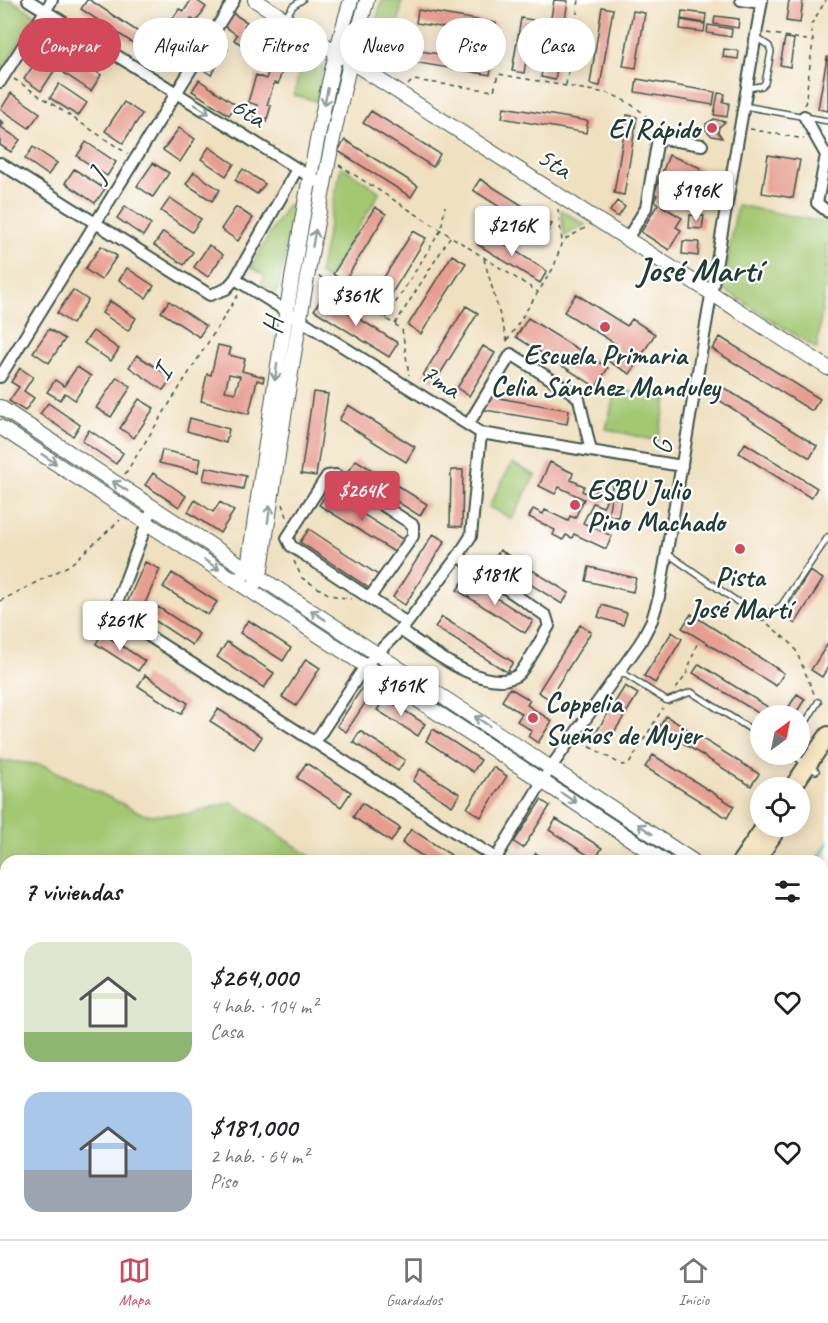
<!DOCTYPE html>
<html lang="es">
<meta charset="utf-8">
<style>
:root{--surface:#fff;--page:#f6f6f6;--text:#202124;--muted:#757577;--line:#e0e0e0;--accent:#d1495b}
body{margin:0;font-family:Caveat,sans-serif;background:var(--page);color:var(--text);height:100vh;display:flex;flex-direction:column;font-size:22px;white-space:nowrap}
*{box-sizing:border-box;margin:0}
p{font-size:20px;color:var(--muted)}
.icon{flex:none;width:33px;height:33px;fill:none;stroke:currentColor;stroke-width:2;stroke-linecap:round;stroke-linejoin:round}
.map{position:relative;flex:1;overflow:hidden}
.panel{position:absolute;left:0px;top:855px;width:828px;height:384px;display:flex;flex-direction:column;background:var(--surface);border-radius:18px 18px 0 0;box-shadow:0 3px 15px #0003}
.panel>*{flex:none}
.hud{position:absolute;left:18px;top:18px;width:792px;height:54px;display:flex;gap:12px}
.needle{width:39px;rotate:33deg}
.tools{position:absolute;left:750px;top:705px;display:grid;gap:12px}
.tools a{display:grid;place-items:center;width:60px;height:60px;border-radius:50%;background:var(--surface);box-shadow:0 3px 15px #0003;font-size:30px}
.price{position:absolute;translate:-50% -51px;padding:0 14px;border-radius:6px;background:#fff;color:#222;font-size:20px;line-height:39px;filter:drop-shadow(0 2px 3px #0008)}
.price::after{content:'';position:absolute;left:50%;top:36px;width:18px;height:14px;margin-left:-9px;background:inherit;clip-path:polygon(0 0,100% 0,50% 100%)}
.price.on{background:var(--accent);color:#fff}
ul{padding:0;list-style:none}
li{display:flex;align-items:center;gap:18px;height:150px;padding:0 24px}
li span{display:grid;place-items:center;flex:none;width:168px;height:120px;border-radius:18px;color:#555}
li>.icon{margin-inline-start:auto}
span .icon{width:72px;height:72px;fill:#fffc;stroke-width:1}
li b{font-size:26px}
h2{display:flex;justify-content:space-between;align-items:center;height:72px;padding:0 24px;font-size:26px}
.tag{padding:0 21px;border-radius:27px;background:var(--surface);box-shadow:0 3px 15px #0003;font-size:21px;line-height:54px}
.tag.on{background:var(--accent);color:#fff}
.tab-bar{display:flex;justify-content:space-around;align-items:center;height:84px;border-top:2px solid var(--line);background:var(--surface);font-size:16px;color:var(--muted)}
.tab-bar a{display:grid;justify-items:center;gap:3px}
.tab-bar .on{color:var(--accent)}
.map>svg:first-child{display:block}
.green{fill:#a3c872;stroke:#618253;stroke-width:1.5}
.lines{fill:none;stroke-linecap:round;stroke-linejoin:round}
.stream{stroke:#57c5cc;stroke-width:3}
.building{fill:#e79e91;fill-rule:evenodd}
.service-casing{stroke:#3e5549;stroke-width:8}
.minor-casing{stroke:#3e5549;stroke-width:14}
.tertiary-casing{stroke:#3e5549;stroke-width:16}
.secondary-casing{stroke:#3e5549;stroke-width:20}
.path{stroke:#3e5549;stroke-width:1.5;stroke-dasharray:4.5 4.5;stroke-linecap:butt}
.service{stroke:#fff;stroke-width:5}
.minor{stroke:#fff;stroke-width:10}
.tertiary{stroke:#fff;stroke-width:14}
.secondary{stroke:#f8e7c3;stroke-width:16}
.oneway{stroke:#8f9e9a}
.poi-dot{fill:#d1495b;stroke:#fff;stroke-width:2}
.labels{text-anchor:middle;stroke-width:4.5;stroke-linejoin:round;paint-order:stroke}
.street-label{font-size:28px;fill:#1f3d34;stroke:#fff}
.poi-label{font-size:28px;font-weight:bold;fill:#1f3d34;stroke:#fff}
.district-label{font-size:34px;font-weight:bold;fill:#1f3d34;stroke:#fff}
</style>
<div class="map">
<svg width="828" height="1239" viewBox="0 0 828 1239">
<rect width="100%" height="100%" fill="#fff"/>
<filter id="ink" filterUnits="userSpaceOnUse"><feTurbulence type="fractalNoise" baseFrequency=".0167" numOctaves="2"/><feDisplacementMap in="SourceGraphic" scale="12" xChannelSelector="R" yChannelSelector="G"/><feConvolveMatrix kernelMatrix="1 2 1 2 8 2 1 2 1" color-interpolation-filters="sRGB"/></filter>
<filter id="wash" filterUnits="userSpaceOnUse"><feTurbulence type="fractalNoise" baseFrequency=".008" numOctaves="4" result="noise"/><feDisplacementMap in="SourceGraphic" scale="24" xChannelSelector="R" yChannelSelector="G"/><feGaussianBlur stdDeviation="1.35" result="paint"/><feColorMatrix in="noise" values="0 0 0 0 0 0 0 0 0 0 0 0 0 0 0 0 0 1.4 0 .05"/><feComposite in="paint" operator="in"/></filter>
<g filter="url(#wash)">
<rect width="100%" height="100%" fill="#efe0c0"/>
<!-- green -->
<path class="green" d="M0,0H11L36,15L0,73Z
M382,0H402L392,72L366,56Z
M304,46L325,59L316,101L294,95Z
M341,166L380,192L327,279L319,274Z
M297,201L277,293L261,284L265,276L251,267L286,206Z
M737,205L828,223V263L817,349L723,289Z
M561,210L585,225L564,236Z
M616,388L667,400L657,441L606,429Z
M512,463L535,475L512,519L489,507Z
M0,760L43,765L145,815L189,814L232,802L317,861H6V1229L0,1223Z
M9,1233H690L693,1239H15Z"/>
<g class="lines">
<!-- stream -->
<path class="stream" d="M817,861L828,843
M822,1180L828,1188"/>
</g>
<g id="blocks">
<!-- building -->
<path class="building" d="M87,0H90L155,43L148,53L81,9Z
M191,0H196L206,7L196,22L191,18L177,38L182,42L174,55L163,48L171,35L165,31L179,9L184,11Z
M554,0L568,1L555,80L541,77Z
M789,0H803L800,23L786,21Z
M602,7L613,9L600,86L590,84Z
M418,10L496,23L494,36L416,23Z
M633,11L645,13L636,68L623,66Z
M682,11L706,14L705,23L681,19Z
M232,13L247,22L244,26L263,38L267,33L284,43L275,57L267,52L263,58L234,40L237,35L224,26Z
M715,16L739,19L738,28L714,24Z
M521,18L533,20L524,73L512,71Z
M681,20L705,24L704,32L680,29Z
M708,25L732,29L731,37L707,33Z
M785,38L794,39L790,67L780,65Z
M214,40L228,49L211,75L198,66Z
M409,49L492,63L490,75L407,61Z
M724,49L739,51L738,59L723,57Z
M41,54L58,65L41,91L24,79Z
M75,57L101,75L91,91L64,73Z
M827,57H828V111L818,109Z
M272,61L284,65L278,84L274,83L267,105L271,106L266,122L253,118L257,105L248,102L256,75L266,79Z
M637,79L715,92L713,105L635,92Z
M199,80L236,105L229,115L192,91Z
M59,84L87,103L78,116L50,98Z
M11,93L40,113L29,128L1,109Z
M718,93L725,94L723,102L729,103L727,117L714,115Z
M124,102L142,114L123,143L105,131Z
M504,107L588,121L586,133L502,118Z
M371,111L440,154L433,167L363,123Z
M627,115L637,117L624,195L614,193Z
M714,119L725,122L719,127L718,132L722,138L712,136L706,130V124Z
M0,120L4,123L1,127L20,140L11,152L0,145Z
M179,128L195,139L180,162L163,150Z
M345,140L418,186L411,197L338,151Z
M86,142L116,162L107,176L77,156Z
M33,147L57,163L48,175L25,159Z
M209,147L234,164L226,176L201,159Z
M669,155L701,168L685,206L667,199L662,206L682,218L676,227L681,230L669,250L641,232L658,204L654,201L657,195L654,194Z
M768,155L800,160L793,198L762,193Z
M153,163L169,173L153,197L137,186Z
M74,169L105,189L95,203L65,183Z
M243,169L265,184L257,194L235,180Z
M194,172L220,190L212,201L186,184Z
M480,179L552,224L545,236L473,190Z
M704,190L716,192L715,198L703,196Z
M170,198L201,219L192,232L161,211Z
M617,201L625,207L618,217L610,211Z
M125,206L151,224L143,236L117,218Z
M236,207L253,218L238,241L221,229Z
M375,207L386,214L344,282L333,274Z
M690,215L704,216L702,229L689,228Z
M413,231L426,238L384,306L371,298Z
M163,232L193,252L184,265L154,245Z
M485,232L547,271L540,283L477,244Z
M683,241L699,242L698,256L682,254Z
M209,245L223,255L208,277L194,267Z
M101,246L117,256L101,280L85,269Z
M452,255L466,263L421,334L408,325Z
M127,268L154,286L146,298L119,280Z
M73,290L88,300L72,324L57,313Z
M576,294L627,326L632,319L655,334L630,374L606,360L616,344L564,312Z
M323,296L398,343L389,357L314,310Z
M110,301L136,318L128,331L102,313Z
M169,301L206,326L199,337L161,312Z
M466,306L478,313L435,382L423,375Z
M528,318L608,368L596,387L516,337Z
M49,329L65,339L49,363L33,352Z
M93,331L119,349L111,361L84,343Z
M720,337L820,399L812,411L712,349Z
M218,345L231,348L229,355L245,359L242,371L264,377L263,382L257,380L249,414L201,401L207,374L211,375ZM229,374L240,376L235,393L225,391Z
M483,346L495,353L469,396L457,388Z
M137,355L172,378L163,390L129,367Z
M77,367L91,376L75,400L65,393L60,400L47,392L55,380L64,386Z
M20,368L33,377L24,391L34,398L25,411L9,401L19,387L11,382Z
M117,377L131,387L111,417L96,408Z
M721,386L817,446L810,458L714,397Z
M313,392L328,394L316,476L301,474Z
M487,396L569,410L567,424L485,410Z
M139,399L154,408L134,438L120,428Z
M48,403L80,425L73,436L40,414Z
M348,405L415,447L406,462L339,420Z
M190,418L229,429L226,443L187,431Z
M89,430L123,453L116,464L82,441Z
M745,443L817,488L811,498L739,453Z
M162,450L201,459L198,472L159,463Z
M356,460L427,504L420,516L348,471Z
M550,462L573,473L571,480L584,486L582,491L593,496L601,480L613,485L603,507L593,503L583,523L612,536L606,549L574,534L572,538L566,535L563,540L553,535L555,530L529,517L533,509L543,514L545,510L568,521L570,516L575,518L584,499L559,487L555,494L539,486Z
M206,467L246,476L243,489L203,480Z
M451,470H463L462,527L450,526Z
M153,473L186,496L179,507L145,485Z
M328,492L404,540L396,553L319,505Z
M612,492L622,493L618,517L608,515Z
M195,500L213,512L220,502L234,511L220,533L188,512Z
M309,529L378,575L369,588L300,542Z
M433,534L445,541L405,605L393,597Z
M500,550L569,593L562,604L493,561Z
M145,562L160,569L139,617L124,610Z
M589,567L636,578L633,592L586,581Z
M810,571L823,579L795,624L782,615Z
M172,573L217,602L208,615L163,587Z
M465,578L533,621L525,633L457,590Z
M602,605L627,613L623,625L598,617Z
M158,607L199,634L192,645L151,618Z
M691,614L784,673L776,686L682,628Z
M442,617L513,662L507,672L435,627Z
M248,620L291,648L283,661L240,633Z
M580,625L591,632L549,699L538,692Z
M672,632L682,639L655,683L644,676Z
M102,633L145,661L138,671L96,644Z
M227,642L274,673L264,688L217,657Z
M828,643V667L822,677L811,670Z
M306,659L320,668L296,706L282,697Z
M699,664L768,707L763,716L693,673Z
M145,675L188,703L181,714L138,686Z
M364,685L373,691L346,732L337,726Z
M625,686L638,694L608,742L595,734Z
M510,688L530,700L527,705L552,721L538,743L528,736L532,731L517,721L522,714L502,701Z
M797,694L805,699L794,716H783Z
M385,698L425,724L418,736L377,710Z
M218,709L262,737L254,749L210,721Z
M666,716L759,774L751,786L659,728Z
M433,729L481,760L473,772L426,741Z
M360,731L405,760L398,771L353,742Z
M653,755L734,806L727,818L645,767Z
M306,763L351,792L341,807L297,778Z
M493,767L507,776L481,817L467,808Z
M420,769L460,794L452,806L413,781Z
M541,800L550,806L523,848L514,842Z
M362,803L400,828L391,842L353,817Z
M556,819L602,848L595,860L549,830Z
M411,829L451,855L447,861H430L402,843Z
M536,853L548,861H531Z"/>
</g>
</g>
<g filter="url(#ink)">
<use href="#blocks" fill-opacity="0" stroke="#3e5549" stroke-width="1.5"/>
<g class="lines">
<!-- service casing -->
<g class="service-casing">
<path id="service" d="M285,18L293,6L302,0
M747,88L762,86L765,83L771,52L769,46L757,38
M744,106L828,121
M668,554L761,618L781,606L828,537
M620,671L667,701L691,692L760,735
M800,732L818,702
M792,754L816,771"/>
</g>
<!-- minor casing -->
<g class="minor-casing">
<path id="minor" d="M28,0L323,185
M741,0L761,3
M0,82L52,0
M804,116L826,155
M828,157L826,155L817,203L828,212
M0,163L210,295L226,289L235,279L297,169
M627,239L646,208L658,138L702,145
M235,279L481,433L682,466
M0,377L234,0
M468,425L511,354L573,393L579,399L591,451
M153,507L113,613L500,861
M370,597L413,536V525L336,475L327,476L287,538L291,546L407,623
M400,630C426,647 484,694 516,676C524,672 543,635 549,626L546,616L458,556
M315,742L365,666L407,623L458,556L471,536L481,433
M496,858L551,767L640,643L652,620L659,597L762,0"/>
</g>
<!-- tertiary casing -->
<g class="tertiary-casing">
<path id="tertiary" d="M255,0L828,368
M0,407L693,861
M0,427L664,861
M243,575L248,568C265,447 283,325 305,204C318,135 330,67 351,0
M255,583L260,576C276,465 293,354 313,244C328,161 343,81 367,0"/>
</g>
<!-- secondary casing -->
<g class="secondary-casing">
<path id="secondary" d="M792,788L828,735
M741,861L765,826
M756,861L779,826
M822,944L828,948
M822,963L828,967"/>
</g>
<!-- path -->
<path class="path" d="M767,33L812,41
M14,79L128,154
M408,85L413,80L494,91L498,74L611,94C626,101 648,112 654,128
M566,85L579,0
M805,105L813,41L811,25L826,0
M750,129L804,139
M339,165L538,292
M558,209L562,241L587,227
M484,259L508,344
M319,276L402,329L409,375
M386,318L441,230L445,206
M395,324L450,237
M507,341L554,267L562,241
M125,474L238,295
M283,504L287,517
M294,561L302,578L330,595L351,599
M0,601L70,565L120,520
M768,624L794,646L815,696
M676,689L686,675L697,644
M582,742L622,765L629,764L663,708"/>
<!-- service -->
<use href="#service" class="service"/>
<!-- minor -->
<use href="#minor" class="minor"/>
<!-- tertiary -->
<use href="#tertiary" class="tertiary"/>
<!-- secondary -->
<use href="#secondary" class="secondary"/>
</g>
<!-- one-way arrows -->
<defs><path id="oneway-shaft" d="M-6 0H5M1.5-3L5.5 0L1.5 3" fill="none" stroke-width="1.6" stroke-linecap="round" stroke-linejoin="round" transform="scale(1.5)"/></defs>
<g class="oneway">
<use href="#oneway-shaft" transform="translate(326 97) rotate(101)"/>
<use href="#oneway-shaft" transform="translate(202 109) rotate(32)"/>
<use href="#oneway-shaft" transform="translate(314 238) rotate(-80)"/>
<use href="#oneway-shaft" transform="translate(276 372) rotate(98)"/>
<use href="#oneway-shaft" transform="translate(49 459) rotate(33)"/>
<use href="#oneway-shaft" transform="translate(120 486) rotate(-147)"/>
<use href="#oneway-shaft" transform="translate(269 514) rotate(-82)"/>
<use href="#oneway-shaft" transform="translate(212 565) rotate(33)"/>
<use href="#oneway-shaft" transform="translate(318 615) rotate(-147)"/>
<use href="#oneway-shaft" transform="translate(482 721) rotate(-147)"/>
<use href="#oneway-shaft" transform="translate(569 798) rotate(34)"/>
<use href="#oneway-shaft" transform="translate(645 829) rotate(-146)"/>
</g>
</g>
<!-- markers -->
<g class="poi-dot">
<circle cx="712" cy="128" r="6"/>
<circle cx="605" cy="327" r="6"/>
<circle cx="575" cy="505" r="6"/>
<circle cx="740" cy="549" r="6"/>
<circle cx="533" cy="718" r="6"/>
</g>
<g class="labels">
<!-- street labels -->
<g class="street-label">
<text transform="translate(249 111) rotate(32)" y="10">6ta</text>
<text transform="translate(555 162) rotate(33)" y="10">5ta</text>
<text transform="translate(96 175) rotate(-58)" y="10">J</text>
<text transform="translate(272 326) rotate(-81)" y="10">H</text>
<text transform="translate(161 372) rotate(-58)" y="10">I</text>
<text transform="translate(441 380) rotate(32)" y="10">7ma</text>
<text transform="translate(661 447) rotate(-80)" y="10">G</text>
</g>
<!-- poi labels -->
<g class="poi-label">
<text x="700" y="138" text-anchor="end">El Rápido</text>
<text x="605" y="364">Escuela Primaria<tspan x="605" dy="32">Celia Sánchez Manduley</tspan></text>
<text x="587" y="499" text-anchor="start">ESBU Julio<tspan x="587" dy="32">Pino Machado</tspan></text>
<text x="740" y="586">Pista<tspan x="740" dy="32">José Martí</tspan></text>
<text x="545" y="712" text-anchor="start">Coppelia<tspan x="545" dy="32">Sueños de Mujer</tspan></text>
</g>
<!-- district labels -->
<g class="district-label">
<text x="699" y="281">José Martí</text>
</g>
</g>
</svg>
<div class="tools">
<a><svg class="needle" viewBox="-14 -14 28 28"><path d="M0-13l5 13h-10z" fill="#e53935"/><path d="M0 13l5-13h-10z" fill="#757577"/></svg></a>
<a><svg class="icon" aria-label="locate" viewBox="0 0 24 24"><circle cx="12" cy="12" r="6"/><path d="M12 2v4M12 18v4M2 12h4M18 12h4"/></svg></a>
</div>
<b class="price" style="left:696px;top:222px">$196K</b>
<b class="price" style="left:512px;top:257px">$216K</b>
<b class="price" style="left:356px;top:327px">$361K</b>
<b class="price on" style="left:362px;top:522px">$264K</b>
<b class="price" style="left:495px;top:606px">$181K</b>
<b class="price" style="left:120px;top:652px">$261K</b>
<b class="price" style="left:401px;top:717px">$161K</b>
<div class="hud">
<a class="tag on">Comprar</a>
<a class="tag">Alquilar</a>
<a class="tag">Filtros</a>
<a class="tag">Nuevo</a>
<a class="tag">Piso</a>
<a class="tag">Casa</a>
</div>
<section class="panel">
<h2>7 viviendas<svg class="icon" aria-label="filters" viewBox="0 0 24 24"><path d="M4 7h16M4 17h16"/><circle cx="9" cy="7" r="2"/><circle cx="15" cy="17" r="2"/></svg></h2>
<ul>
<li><span style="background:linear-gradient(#dfe7d0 75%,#8fb573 0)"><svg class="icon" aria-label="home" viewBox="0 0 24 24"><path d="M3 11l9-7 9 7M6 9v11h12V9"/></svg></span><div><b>$264,000</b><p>4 hab. · 104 m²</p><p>Casa</p></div><svg class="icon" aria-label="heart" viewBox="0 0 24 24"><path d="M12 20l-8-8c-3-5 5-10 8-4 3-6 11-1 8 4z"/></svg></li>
<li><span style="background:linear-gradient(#a9c7e8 65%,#9aa5b1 0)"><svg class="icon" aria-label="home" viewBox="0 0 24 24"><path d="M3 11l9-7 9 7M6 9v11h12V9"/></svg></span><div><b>$181,000</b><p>2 hab. · 64 m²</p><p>Piso</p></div><svg class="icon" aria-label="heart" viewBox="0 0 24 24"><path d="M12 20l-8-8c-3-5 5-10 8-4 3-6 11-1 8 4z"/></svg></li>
</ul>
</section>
</div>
<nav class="tab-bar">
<a class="on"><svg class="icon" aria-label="map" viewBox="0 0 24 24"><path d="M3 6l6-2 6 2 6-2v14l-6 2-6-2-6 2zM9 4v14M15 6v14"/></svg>Mapa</a>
<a><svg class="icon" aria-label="saved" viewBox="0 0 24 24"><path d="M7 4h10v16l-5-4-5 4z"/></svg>Guardados</a>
<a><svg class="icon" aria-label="home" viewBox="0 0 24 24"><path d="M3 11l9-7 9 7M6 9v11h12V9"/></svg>Inicio</a>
</nav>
